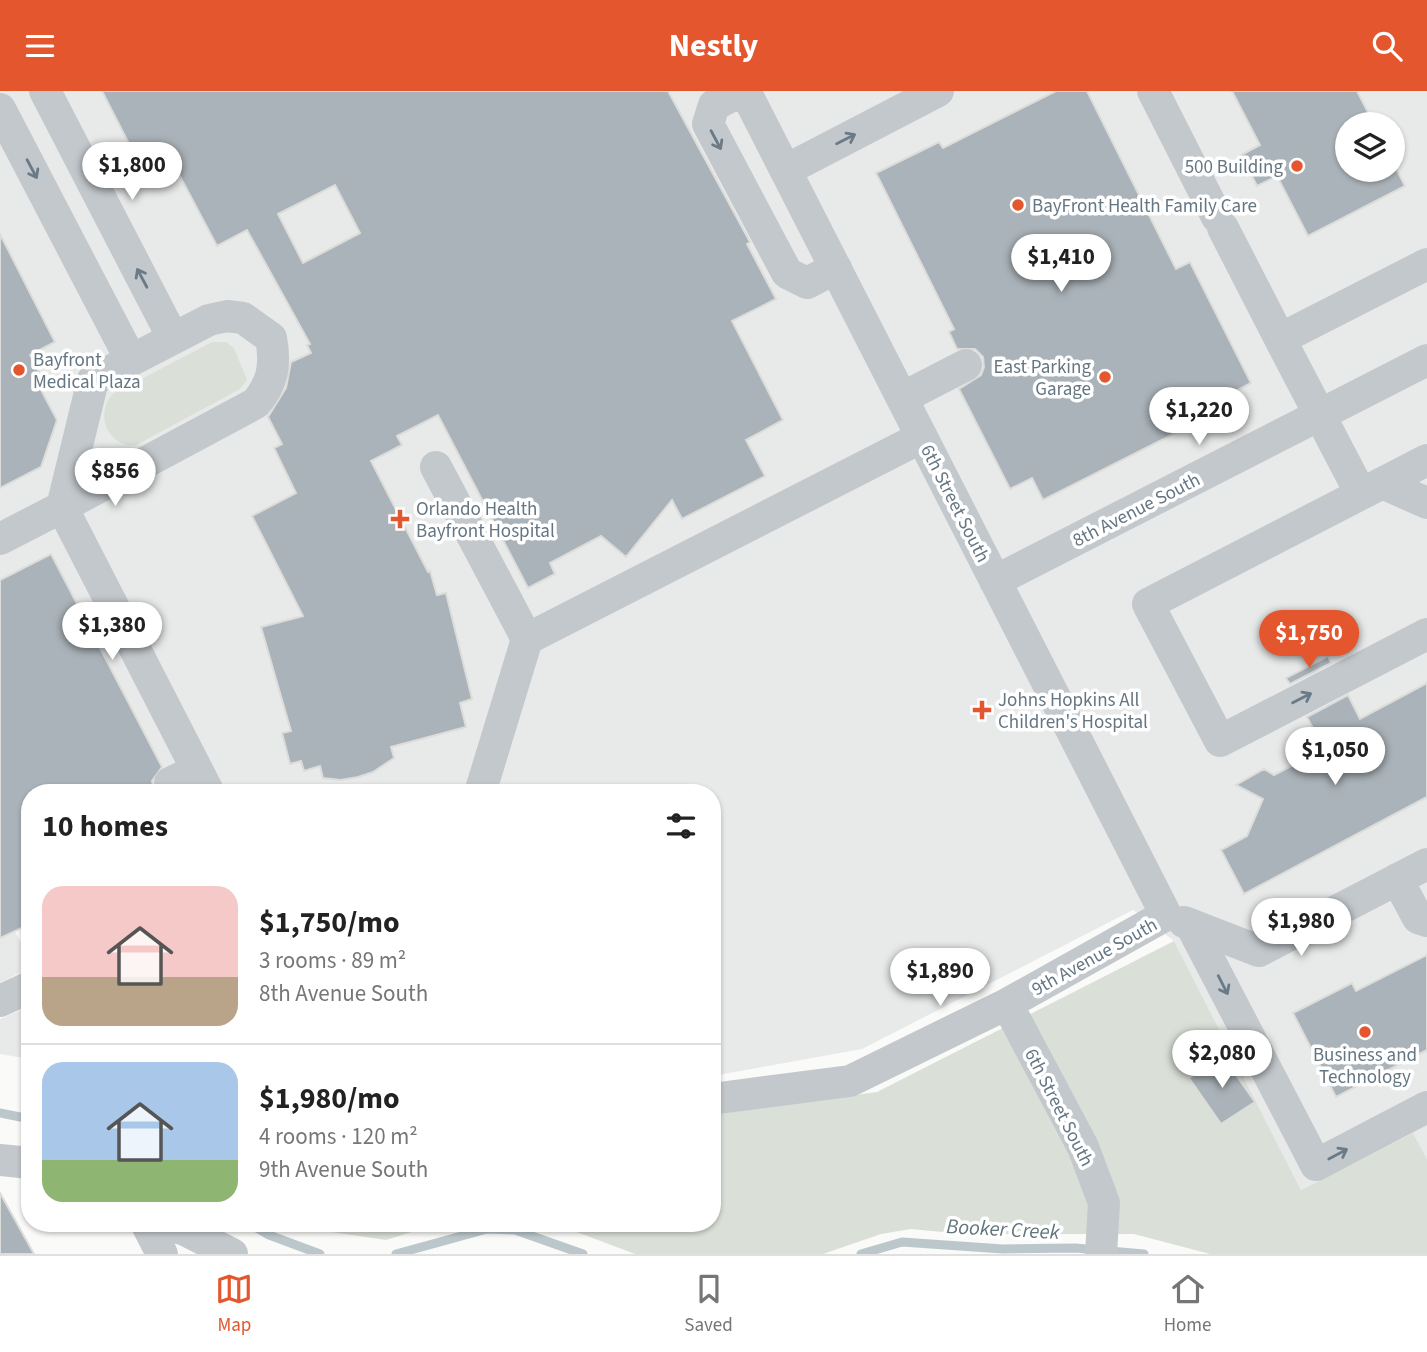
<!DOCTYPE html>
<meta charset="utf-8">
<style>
:root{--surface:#fff;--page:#f6f6f6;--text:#222;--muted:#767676;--line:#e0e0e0;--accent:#e4572e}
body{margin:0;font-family:"Source Sans 3",sans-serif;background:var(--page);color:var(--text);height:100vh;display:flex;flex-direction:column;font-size:26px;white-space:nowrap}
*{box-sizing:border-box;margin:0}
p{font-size:23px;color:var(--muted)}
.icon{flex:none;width:38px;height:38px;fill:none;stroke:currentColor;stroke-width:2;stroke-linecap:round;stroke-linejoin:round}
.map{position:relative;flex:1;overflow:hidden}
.drawer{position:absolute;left:21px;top:693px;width:700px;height:448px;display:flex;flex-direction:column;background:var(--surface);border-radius:28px;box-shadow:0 2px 5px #0004}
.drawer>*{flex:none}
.tools{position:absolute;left:1335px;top:21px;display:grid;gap:14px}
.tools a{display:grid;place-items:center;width:70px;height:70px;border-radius:50%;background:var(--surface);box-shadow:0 2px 5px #0004;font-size:35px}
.price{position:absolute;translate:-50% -60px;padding:0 16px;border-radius:24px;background:#fff;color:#222;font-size:23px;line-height:46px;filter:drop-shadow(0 2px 4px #0008)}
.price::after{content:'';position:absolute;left:50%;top:42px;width:21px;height:16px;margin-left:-10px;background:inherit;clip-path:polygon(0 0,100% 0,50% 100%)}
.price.selected{background:var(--accent);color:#fff}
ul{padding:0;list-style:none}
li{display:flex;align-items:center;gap:21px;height:175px;padding:0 21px}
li+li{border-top:2px solid var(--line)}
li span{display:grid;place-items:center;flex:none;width:196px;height:140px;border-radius:21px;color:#555}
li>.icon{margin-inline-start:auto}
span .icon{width:84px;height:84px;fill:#fffc;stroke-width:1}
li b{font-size:30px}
h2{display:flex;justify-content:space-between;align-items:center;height:84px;padding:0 21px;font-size:30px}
header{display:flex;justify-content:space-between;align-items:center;height:91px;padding:0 21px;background:var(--accent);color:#fff;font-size:32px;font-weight:700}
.menu{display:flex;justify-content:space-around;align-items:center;height:98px;border-top:2px solid var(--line);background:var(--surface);font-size:19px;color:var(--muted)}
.menu a{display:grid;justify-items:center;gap:4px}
.menu .selected{color:var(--accent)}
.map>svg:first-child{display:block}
.built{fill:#e8e9e9;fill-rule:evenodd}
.green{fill:#dadfd7}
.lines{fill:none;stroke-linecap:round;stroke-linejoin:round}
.stream{stroke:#bbc7cb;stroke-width:9}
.building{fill:#aab3b9;stroke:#dcdcda;stroke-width:2;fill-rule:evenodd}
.minor{stroke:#c3c8cc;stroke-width:32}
.oneway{stroke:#6a7a87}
.poi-dot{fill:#e4572e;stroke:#fff;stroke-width:2.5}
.labels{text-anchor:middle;stroke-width:7;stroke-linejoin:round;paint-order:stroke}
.poi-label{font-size:19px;fill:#657683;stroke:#fff;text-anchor:start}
.street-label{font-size:19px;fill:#657683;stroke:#fff}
.water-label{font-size:21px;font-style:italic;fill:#60757c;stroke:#fff}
</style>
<header><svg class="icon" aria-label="menu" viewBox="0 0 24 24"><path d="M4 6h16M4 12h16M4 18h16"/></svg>Nestly<svg class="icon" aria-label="search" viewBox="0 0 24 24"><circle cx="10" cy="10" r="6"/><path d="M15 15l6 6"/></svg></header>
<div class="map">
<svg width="1427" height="1163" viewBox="0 0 1427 1163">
<rect width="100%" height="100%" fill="#fafaf8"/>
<!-- built -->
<path class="built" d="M0,0H1427V1068L1413,1042L1301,1099L1174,850L1133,819L862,958L712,985V702H30V841L0,786ZM1348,33H1393V79H1348Z
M0,813L30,868V877L0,892Z
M30,915V968L0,963V928Z"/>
<!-- green -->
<path class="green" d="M212,251H226L234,257L247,289L240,298L136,354C108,357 94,323 113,303Z
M1174,850L1301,1099L1413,1042L1427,1068V1163H1210L1134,1143H963L911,1138L881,1143L823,1163H635L553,1132H712V1024L877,1001Z
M302,1132H440L386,1149L318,1139Z"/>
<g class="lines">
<!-- stream -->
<path class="stream" d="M0,1022L30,1028
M248,1132L269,1144L320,1163
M396,1163L487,1138L515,1139L583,1163
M861,1163L902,1151L1003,1158L1075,1157L1144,1163"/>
</g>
<!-- building -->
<path class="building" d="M102,0H668L750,151L747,153L776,208L732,230L783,329L746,349L765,385L682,428L672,409L626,466L601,445L550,472L555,483L528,497L438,324L397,345L402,354L371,370L428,481L430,480L437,504L446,502L472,608L460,612L466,636L391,656L394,667L373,681L358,686L341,689L323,687L320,675L304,680L301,670L290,673L282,642L291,640L261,536L303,525L252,425L296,402L274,357L282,353L268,326L286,297L291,271L311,262L307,254L310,253L247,139L217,155L173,72L146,86ZM335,94L360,142L303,172L278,123Z
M1056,0H1087L1176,178L1190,171L1251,292L1232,302L1237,311L1043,409L1032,387L1010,398L959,298L981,284L984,276L983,266L975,258H957L949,241L954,238L876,82L939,51L943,57Z
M1232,0H1357L1374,33H1348V79H1397L1405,95L1308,145L1277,85L1257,95L1241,64L1260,54Z
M0,143L55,251L30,264L46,294L40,297L57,329L41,376L0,397Z
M51,463L162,676L152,690L155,702H30V833L0,847V489Z
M1328,565L1331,572L1290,593L1286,587Z
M1427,592V706L1244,803L1221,759L1247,745L1263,708L1236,694L1264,678L1274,684L1324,658L1307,626L1348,604L1360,628Z
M1427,864V959L1336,1006L1293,922L1352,892L1356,900Z
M1222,964L1255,1011L1221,1033L1189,987Z
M0,1102L34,1163H0Z"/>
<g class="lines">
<!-- minor -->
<path class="minor" d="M45,0L173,247
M741,0L714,14L708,33L787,182L807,192L836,177
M745,0L1166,824
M1153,0L1217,126
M0,18L131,269
M786,79L938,0
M1223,137L1280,248L1427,173
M227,225L243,227L271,247C276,273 273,292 256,312L62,416L93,289L209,229Z
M1280,248L1361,403
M902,307L966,274
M1427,369L1148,513L1220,650L1427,543
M436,376L527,548
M1382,392L1427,412
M0,448L62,416L209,702
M995,490L1427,269
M170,692L197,679
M480,702L527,548L922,346
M1397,788L1418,827L1427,830
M1184,831L1259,860L1427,773
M1191,834L1316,1074L1427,1016
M0,910L30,896
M1007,913L1083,1056L1104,1112L1101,1163
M712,1008L850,990L1007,913L1166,824
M0,1069L30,1072
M146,1132L162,1163
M161,1132L185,1139L232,1163"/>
</g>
<!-- one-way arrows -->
<defs><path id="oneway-shaft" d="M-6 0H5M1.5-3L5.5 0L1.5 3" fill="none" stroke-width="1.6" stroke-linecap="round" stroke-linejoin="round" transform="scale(1.75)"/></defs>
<g class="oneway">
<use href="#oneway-shaft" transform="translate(846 48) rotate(-27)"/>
<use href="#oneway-shaft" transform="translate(716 49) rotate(62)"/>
<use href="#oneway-shaft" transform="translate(32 78) rotate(62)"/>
<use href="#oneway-shaft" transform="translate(142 187) rotate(-118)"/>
<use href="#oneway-shaft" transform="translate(1302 607) rotate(-27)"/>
<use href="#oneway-shaft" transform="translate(1223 894) rotate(63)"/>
<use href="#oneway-shaft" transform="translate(1338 1063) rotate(-28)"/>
</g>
<!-- markers -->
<g class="poi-dot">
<circle cx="1297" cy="75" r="7"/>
<circle cx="1018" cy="114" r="7"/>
<circle cx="19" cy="279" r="7"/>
<circle cx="1105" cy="286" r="7"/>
<path d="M396.5 417.5h7v7h7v7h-7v7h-7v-7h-7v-7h7z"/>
<path d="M978.5 608.5h7v7h7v7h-7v7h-7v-7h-7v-7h7z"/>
<circle cx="1365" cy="941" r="7"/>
</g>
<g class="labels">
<!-- poi labels -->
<g class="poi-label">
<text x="1283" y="82" text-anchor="end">500 Building</text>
<text x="1032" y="121">BayFront Health Family Care</text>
<text x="33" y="275">Bayfront<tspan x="33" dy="22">Medical Plaza</tspan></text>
<text x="1091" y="282" text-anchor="end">East Parking<tspan x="1091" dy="22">Garage</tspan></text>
<text x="416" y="424">Orlando Health<tspan x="416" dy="22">Bayfront Hospital</tspan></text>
<text x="998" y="615">Johns Hopkins All<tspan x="998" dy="22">Children's Hospital</tspan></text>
<text x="1365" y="970" text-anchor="middle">Business and<tspan x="1365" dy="22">Technology</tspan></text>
</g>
<!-- street labels -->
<g class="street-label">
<text transform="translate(956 412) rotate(63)" y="7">6th Street South</text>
<text transform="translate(1136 418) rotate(-27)" y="7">8th Avenue South</text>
<text transform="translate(1094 865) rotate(-29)" y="7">9th Avenue South</text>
<text transform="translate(1060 1016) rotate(63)" y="7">6th Street South</text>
</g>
<!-- water labels -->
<g class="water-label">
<text transform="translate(1003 1138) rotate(3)" y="7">Booker Creek</text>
</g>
</g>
</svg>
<div class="tools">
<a><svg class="icon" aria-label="layers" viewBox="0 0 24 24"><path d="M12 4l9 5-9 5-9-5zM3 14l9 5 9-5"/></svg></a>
</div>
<b class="price" style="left:132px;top:111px">$1,800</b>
<b class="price" style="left:1061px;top:203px">$1,410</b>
<b class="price" style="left:1199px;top:356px">$1,220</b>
<b class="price" style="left:115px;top:417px">$856</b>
<b class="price" style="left:112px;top:571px">$1,380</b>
<b class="price selected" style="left:1309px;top:579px">$1,750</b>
<b class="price" style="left:1335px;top:696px">$1,050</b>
<b class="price" style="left:1301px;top:867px">$1,980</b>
<b class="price" style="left:940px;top:917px">$1,890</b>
<b class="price" style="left:1222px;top:999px">$2,080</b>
<section class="drawer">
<h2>10 homes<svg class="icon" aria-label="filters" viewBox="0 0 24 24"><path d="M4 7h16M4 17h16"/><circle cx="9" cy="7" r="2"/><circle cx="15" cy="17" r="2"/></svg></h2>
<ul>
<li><span style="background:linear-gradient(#f6c9c9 65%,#b9a48a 0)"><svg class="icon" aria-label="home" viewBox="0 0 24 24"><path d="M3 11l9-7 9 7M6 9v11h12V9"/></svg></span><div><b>$1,750/mo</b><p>3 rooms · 89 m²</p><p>8th Avenue South</p></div></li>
<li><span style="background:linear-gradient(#a9c7e8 70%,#8fb573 0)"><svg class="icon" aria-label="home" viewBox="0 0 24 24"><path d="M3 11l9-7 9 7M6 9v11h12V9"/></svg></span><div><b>$1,980/mo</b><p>4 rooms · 120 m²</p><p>9th Avenue South</p></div></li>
</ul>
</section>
</div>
<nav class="menu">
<a class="selected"><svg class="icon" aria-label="map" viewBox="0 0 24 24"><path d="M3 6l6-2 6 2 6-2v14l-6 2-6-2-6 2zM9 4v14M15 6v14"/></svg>Map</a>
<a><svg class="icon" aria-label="saved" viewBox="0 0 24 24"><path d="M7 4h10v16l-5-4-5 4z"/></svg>Saved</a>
<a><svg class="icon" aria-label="home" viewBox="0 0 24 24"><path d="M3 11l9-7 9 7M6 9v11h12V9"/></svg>Home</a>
</nav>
